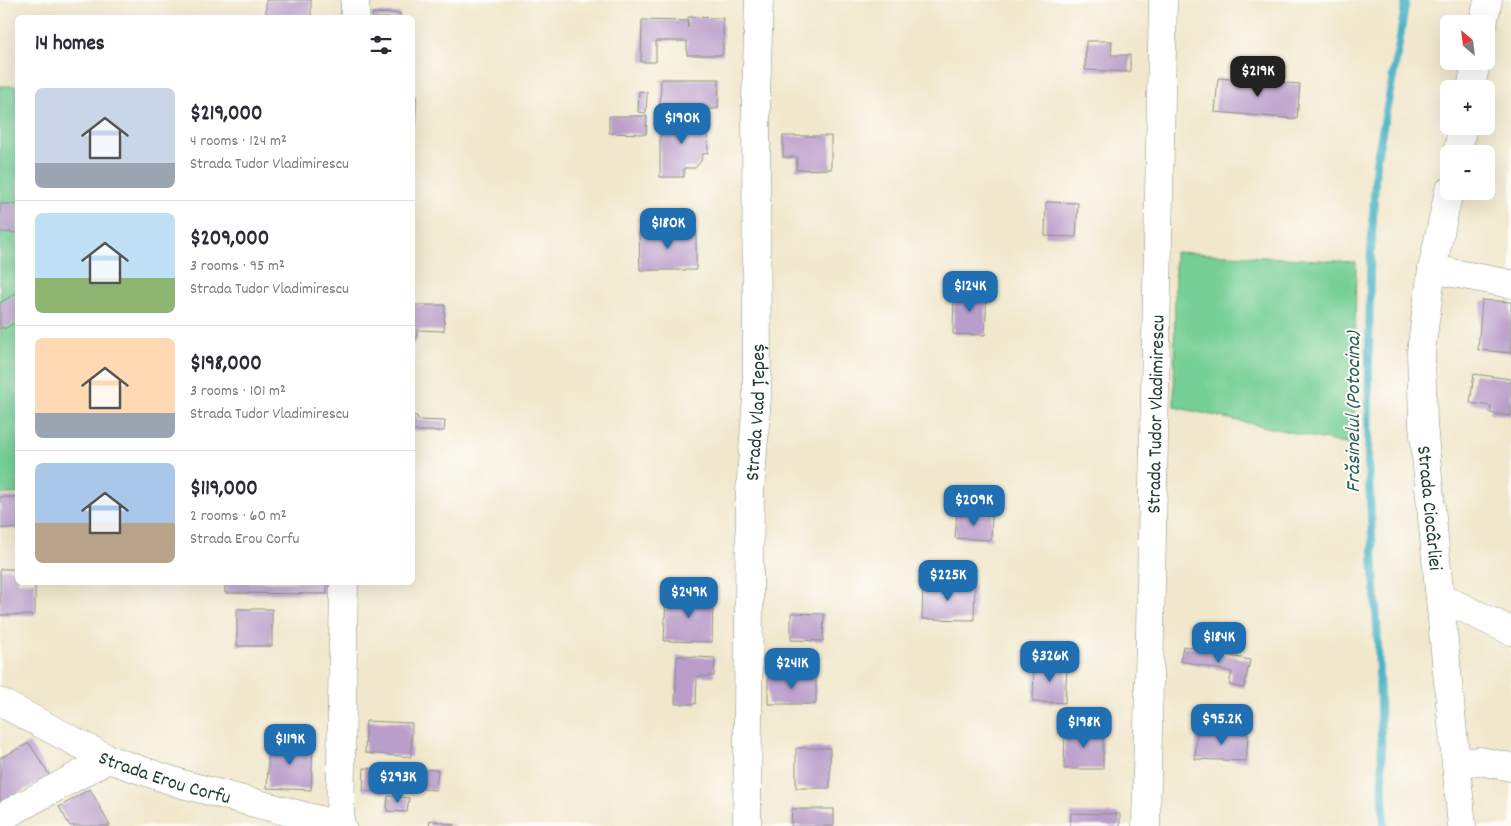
<!DOCTYPE html>
<meta charset="utf-8">
<style>
:root{--surface:#fff;--page:#f2f2f3;--text:#2b2b33;--muted:#7c7c81;--line:#e1e1e2;--accent:#1f6fb2}
body{margin:0;font-family:Dekko,sans-serif;background:var(--page);color:var(--text);height:100vh;display:flex;flex-direction:column;font-size:19px;white-space:nowrap}
*{box-sizing:border-box;margin:0}
p{font-size:16px;color:var(--muted)}
.icon{flex:none;width:28px;height:28px;fill:none;stroke:currentColor;stroke-width:2;stroke-linecap:round;stroke-linejoin:round}
.map{position:relative;flex:1;overflow:hidden}
.details{position:absolute;left:15px;top:15px;width:400px;height:570px;display:flex;flex-direction:column;background:var(--surface);border-radius:8px;box-shadow:0 5px 20px #0002}
.details>*{flex:none}
.needle{width:32px;rotate:332deg}
.tools{position:absolute;left:1440px;top:15px;display:grid;gap:10px}
.tools a{display:grid;place-items:center;width:55px;height:55px;border-radius:8px;background:var(--surface);box-shadow:0 5px 20px #0002;font-size:25px}
.price{position:absolute;translate:-50% -42px;padding:0 11px;border-radius:10px;background:var(--accent);color:#fff;font-size:16px;line-height:32px;filter:drop-shadow(0 1px 2px #0008)}
.price::after{content:'';position:absolute;left:50%;top:30px;width:15px;height:11px;margin-left:-8px;background:inherit;clip-path:polygon(0 0,100% 0,50% 100%)}
.price.active{background:#222;color:#fff}
ul{padding:0;list-style:none}
li{display:flex;align-items:center;gap:15px;height:125px;padding:0 20px}
li+li{border-top:1px solid var(--line)}
li span{display:grid;place-items:center;flex:none;width:140px;height:100px;border-radius:8px;color:#555}
li>.icon{margin-inline-start:auto}
span .icon{width:60px;height:60px;fill:#fffc;stroke-width:1}
li b{font-size:21px}
h2{display:flex;justify-content:space-between;align-items:center;height:60px;padding:0 20px;font-size:21px}
.map>svg:first-child{display:block}
.green{fill:#76cf95;stroke:#4a8664}
.lines{fill:none;stroke-linecap:round;stroke-linejoin:round}
.stream{stroke:#46b2c4;stroke-width:8}
.building{fill:#b99dca}
.minor-casing{stroke:#889280;stroke-width:29}
.minor{stroke:#fff;stroke-width:28}
.labels{text-anchor:middle;stroke-width:4;stroke-linejoin:round;paint-order:stroke}
.street-label{font-size:20px;fill:#1f3d34;stroke:#fdfcf7}
.water-label{font-size:21px;font-style:italic;fill:#2b605f;stroke:#fdfcf7}
</style>
<div class="map">
<svg width="1511" height="826" viewBox="0 0 1511 826">
<rect width="100%" height="100%" fill="#fdfcf7"/>
<filter id="ink" filterUnits="userSpaceOnUse"><feTurbulence type="fractalNoise" baseFrequency=".02" numOctaves="2"/><feDisplacementMap in="SourceGraphic" scale="10" xChannelSelector="R" yChannelSelector="G"/><feConvolveMatrix kernelMatrix="1 2 1 2 8 2 1 2 1" color-interpolation-filters="sRGB"/></filter>
<filter id="wash" filterUnits="userSpaceOnUse"><feTurbulence type="fractalNoise" baseFrequency=".0096" numOctaves="4" result="noise"/><feDisplacementMap in="SourceGraphic" scale="20" xChannelSelector="R" yChannelSelector="G"/><feGaussianBlur stdDeviation="1.12" result="paint"/><feColorMatrix in="noise" values="0 0 0 0 0 0 0 0 0 0 0 0 0 0 0 0 0 1.4 0 .05"/><feComposite in="paint" operator="in"/></filter>
<g filter="url(#wash)">
<rect width="100%" height="100%" fill="#f1e7cc"/>
<!-- green -->
<path class="green" d="M0,86H17L18,494H0Z
M1175,252L1356,262L1354,446L1174,407Z"/>
<g class="lines">
<!-- stream -->
<path class="stream" d="M1384,826L1378,644L1368,462L1370,269L1376,163L1397,56L1406,0"/>
</g>
<g id="blocks">
<!-- building -->
<path class="building" d="M266,0H311V18H266Z
M372,13H400V18H372Z
M688,17L723,18V55H687V41H656V62H641L642,20L687,21L688,28Z
M1086,41H1112L1111,55H1130V72L1085,70Z
M1218,78L1300,84L1297,119L1215,112Z
M661,79H719L718,109H660Z
M639,91L647,92L646,113L638,112Z
M412,96H416L415,122H412Z
M609,116H647L646,134L609,133Z
M660,118H707L708,153L703,154L701,161L695,168H684V177H660Z
M783,136H831V169L796,170L797,157H783Z
M1046,202L1078,203L1076,237L1045,236Z
M0,204H18V233L0,232Z
M696,229V270H640L639,230Z
M954,290L987,293L985,335L953,334Z
M18,292V321L4,329L3,327L0,329V303Z
M1482,300L1511,302V353L1478,350Z
M412,305H445L444,331L417,330V340H412Z
M1474,374L1511,379V416L1490,413L1491,406L1470,403Z
M412,416H417L418,420L445,421L444,431H412Z
M0,497H18V529L0,528Z
M957,513L992,515L991,540L955,538Z
M0,569H18V582H35V615H0Z
M225,582H327V594L225,593Z
M923,583L975,585L974,620L922,619Z
M666,595L713,596L712,642L664,641Z
M237,609H272V646H237Z
M791,613L824,614L823,641L791,640Z
M1183,646L1250,660L1244,688L1229,685L1232,672L1180,661Z
M677,656L715,658L714,676H697L696,704H675Z
M1034,663L1067,664L1065,703L1033,702Z
M768,676L816,677V704H768Z
M366,721L412,723L411,757L365,753Z
M1065,729H1103V769H1064Z
M1197,732L1248,734L1246,761L1195,759Z
M29,743L50,776L0,803V758Z
M269,743L313,745L311,790L267,788Z
M796,748H830V788H796Z
M364,768L395,770L394,793L363,791Z
M409,768L438,770L436,790L408,788Z
M90,789L110,826H70L59,807Z
M388,796L409,798L407,812L387,811Z
M792,809H834V826H791Z
M1071,813L1120,814V826H1070Z
M430,820L454,825V826H429Z"/>
</g>
</g>
<g filter="url(#ink)">
<use href="#blocks" fill-opacity="0" stroke="#889280" stroke-width="1"/>
<g class="lines">
<!-- minor casing -->
<g class="minor-casing">
<g id="minor">
<path d="M355,18V0"/>
<path d="M1483,24L1488,0"/>
<path d="M1471,89L1476,61"/>
<path d="M1457,154L1463,126"/>
<path id="s1" d="M1449,191L1432,269L1421,351L1423,425L1462,826"/>
<path d="M1432,269L1511,284"/>
<path d="M1440,597L1511,631"/>
<path id="s2" d="M0,702L108,759L182,784L342,826"/>
<path d="M1457,763L1480,761L1511,767"/>
<path d="M0,818L108,759"/>
<path d="M340,825L344,582"/>
<path id="s3" d="M747,826L750,492L757,397L756,99L759,0"/>
<path id="s4" d="M1146,826L1163,0"/>
</g>
</g>
<!-- minor -->
<use href="#minor" class="minor"/>
</g>
</g>
<g class="labels">
<!-- street labels -->
<g class="street-label">
<text dy="7" stroke="none"><textPath href="#s3" startOffset="414">Strada Vlad Țepeș</textPath></text>
<text dy="7" stroke="none"><textPath href="#s4" startOffset="412">Strada Tudor Vladimirescu</textPath></text>
<text dy="7" stroke="none"><textPath href="#s1" startOffset="320">Strada Ciocârliei</textPath></text>
<text dy="7" stroke="none"><textPath href="#s2" startOffset="182">Strada Erou Corfu</textPath></text>
</g>
<!-- water labels -->
<g class="water-label">
<text transform="translate(1352 412) rotate(-90)" y="7">Frăsinelul (Potocina)</text>
</g>
</g>
</svg>
<div class="tools">
<a><svg class="needle" viewBox="-14 -14 28 28"><path d="M0-13l5 13h-10z" fill="#e53935"/><path d="M0 13l5-13h-10z" fill="#7c7c81"/></svg></a>
<a>+</a>
<a>−</a>
</div>
<b class="price active" style="left:1258px;top:98px">$219K</b>
<b class="price" style="left:682px;top:145px">$190K</b>
<b class="price" style="left:668px;top:250px">$180K</b>
<b class="price" style="left:970px;top:313px">$124K</b>
<b class="price" style="left:974px;top:527px">$209K</b>
<b class="price" style="left:948px;top:602px">$225K</b>
<b class="price" style="left:689px;top:619px">$249K</b>
<b class="price" style="left:1219px;top:664px">$184K</b>
<b class="price" style="left:1050px;top:683px">$326K</b>
<b class="price" style="left:792px;top:690px">$241K</b>
<b class="price" style="left:1222px;top:746px">$95.2K</b>
<b class="price" style="left:1084px;top:749px">$198K</b>
<b class="price" style="left:290px;top:766px">$119K</b>
<b class="price" style="left:398px;top:804px">$293K</b>
<section class="details">
<h2>14 homes<svg class="icon" aria-label="filters" viewBox="0 0 24 24"><path d="M4 7h16M4 17h16"/><circle cx="9" cy="7" r="2"/><circle cx="15" cy="17" r="2"/></svg></h2>
<ul>
<li><span style="background:linear-gradient(#c9d6e8 75%,#9aa5b1 0)"><svg class="icon" aria-label="home" viewBox="0 0 24 24"><path d="M3 11l9-7 9 7M6 9v11h12V9"/></svg></span><div><b>$219,000</b><p>4 rooms · 124 m²</p><p>Strada Tudor Vladimirescu</p></div></li>
<li><span style="background:linear-gradient(#bfe0f5 65%,#8fb573 0)"><svg class="icon" aria-label="home" viewBox="0 0 24 24"><path d="M3 11l9-7 9 7M6 9v11h12V9"/></svg></span><div><b>$209,000</b><p>3 rooms · 95 m²</p><p>Strada Tudor Vladimirescu</p></div></li>
<li><span style="background:linear-gradient(#ffd9b3 75%,#9aa5b1 0)"><svg class="icon" aria-label="home" viewBox="0 0 24 24"><path d="M3 11l9-7 9 7M6 9v11h12V9"/></svg></span><div><b>$198,000</b><p>3 rooms · 101 m²</p><p>Strada Tudor Vladimirescu</p></div></li>
<li><span style="background:linear-gradient(#a9c7e8 60%,#b9a48a 0)"><svg class="icon" aria-label="home" viewBox="0 0 24 24"><path d="M3 11l9-7 9 7M6 9v11h12V9"/></svg></span><div><b>$119,000</b><p>2 rooms · 60 m²</p><p>Strada Erou Corfu</p></div></li>
</ul>
</section>
</div>
